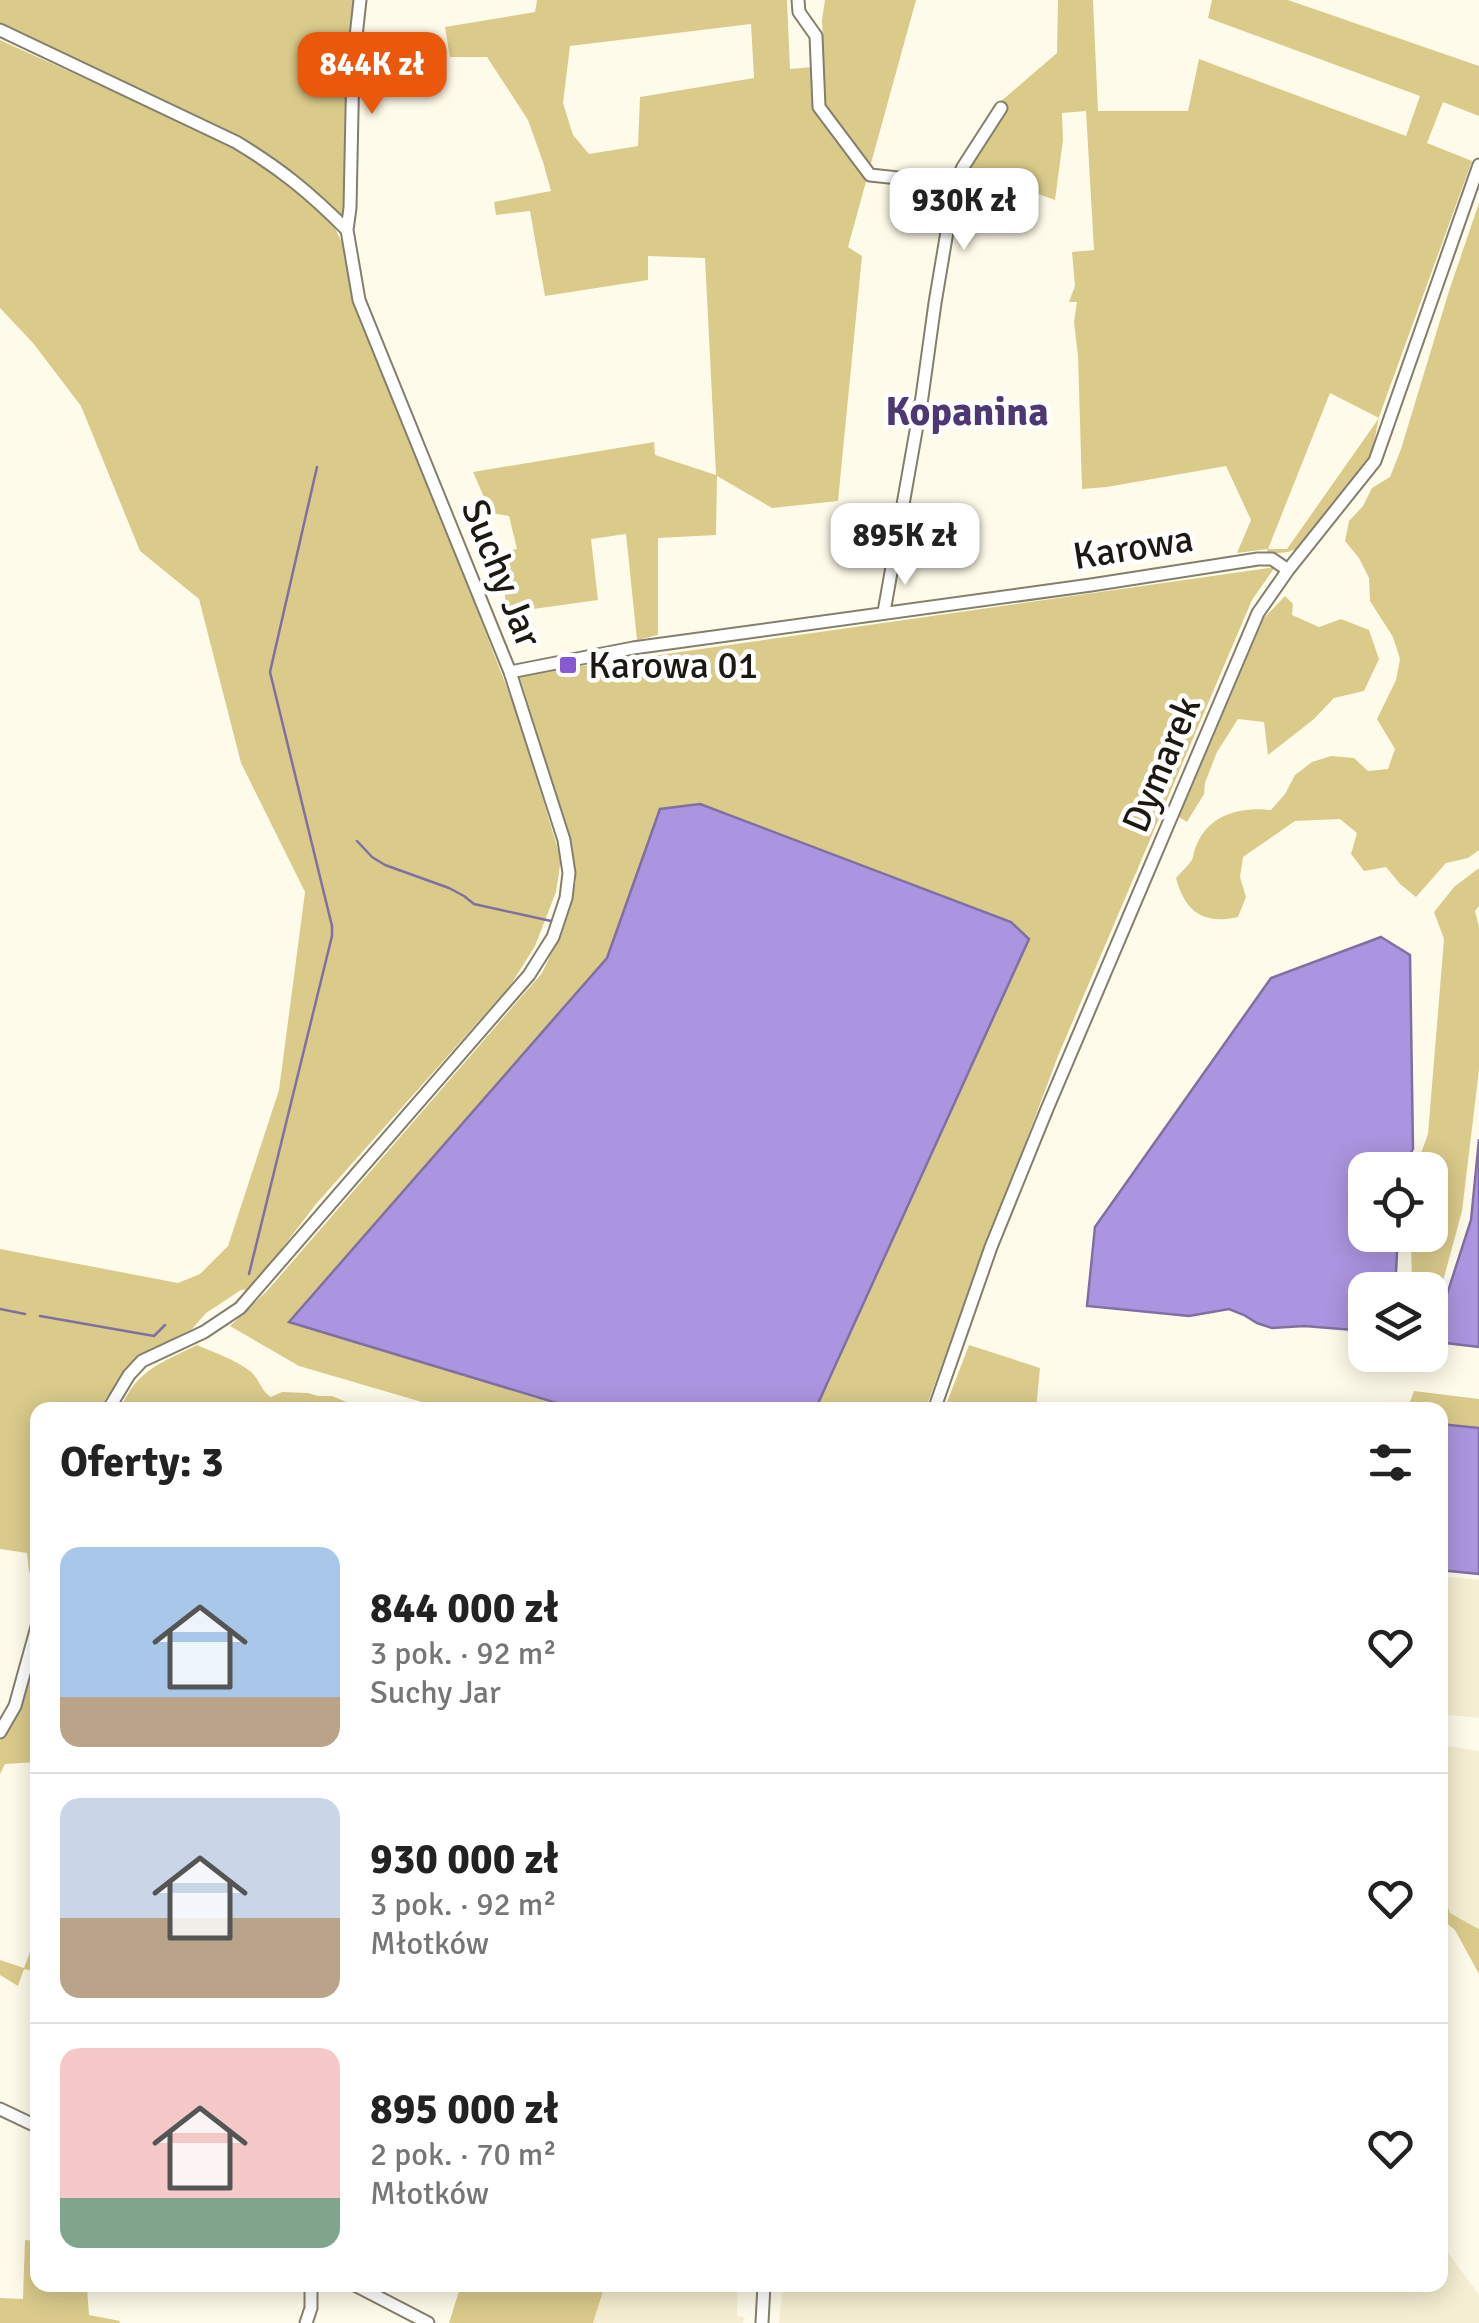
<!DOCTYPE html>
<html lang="pl">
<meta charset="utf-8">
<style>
:root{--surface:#fff;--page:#f6f6f6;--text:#222;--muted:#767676;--line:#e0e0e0;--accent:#ea580c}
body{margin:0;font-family:Signika,sans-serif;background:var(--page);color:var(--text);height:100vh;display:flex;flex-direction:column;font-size:38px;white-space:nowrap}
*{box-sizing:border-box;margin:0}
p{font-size:32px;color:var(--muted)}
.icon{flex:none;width:55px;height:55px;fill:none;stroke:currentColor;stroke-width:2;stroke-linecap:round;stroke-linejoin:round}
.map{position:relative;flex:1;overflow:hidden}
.panel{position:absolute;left:30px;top:1402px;width:1418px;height:890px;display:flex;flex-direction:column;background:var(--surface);border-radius:20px;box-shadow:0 5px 25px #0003}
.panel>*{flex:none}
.fabs{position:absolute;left:1348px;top:1152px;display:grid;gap:20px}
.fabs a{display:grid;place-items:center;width:100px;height:100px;border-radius:20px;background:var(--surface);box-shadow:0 5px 25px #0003;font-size:50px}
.price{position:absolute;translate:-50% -85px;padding:0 22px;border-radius:20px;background:#fff;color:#222;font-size:32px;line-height:65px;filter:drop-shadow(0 2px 5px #0008)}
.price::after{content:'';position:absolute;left:50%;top:60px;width:30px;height:22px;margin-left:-15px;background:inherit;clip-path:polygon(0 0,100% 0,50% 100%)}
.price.current{background:var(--accent);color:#fff}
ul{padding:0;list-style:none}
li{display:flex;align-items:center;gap:30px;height:250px;padding:0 30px}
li+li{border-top:2px solid var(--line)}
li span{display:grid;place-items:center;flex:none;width:280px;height:200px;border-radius:20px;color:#555}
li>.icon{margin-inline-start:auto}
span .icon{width:120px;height:120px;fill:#fffc;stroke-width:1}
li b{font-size:42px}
h2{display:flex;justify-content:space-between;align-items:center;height:120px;padding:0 30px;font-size:42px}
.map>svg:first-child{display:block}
.built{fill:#f5eed2}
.green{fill:#dacb8b;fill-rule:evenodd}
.water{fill:#ac95e0;stroke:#8070a2;stroke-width:2.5}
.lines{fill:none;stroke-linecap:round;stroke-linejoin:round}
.stream{stroke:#8070a2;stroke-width:2.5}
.minor-casing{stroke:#837f6c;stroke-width:15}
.minor{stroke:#fff;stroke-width:11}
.poi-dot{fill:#8759d3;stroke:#fff;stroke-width:4}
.labels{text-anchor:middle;stroke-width:9;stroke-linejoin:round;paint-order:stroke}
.street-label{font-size:38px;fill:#1b1912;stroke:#fff}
.poi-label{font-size:38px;fill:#1b1912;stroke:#fff;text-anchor:start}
.neighbourhood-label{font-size:40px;font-weight:bold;fill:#4d3874;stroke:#fff}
</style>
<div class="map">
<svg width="1479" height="2323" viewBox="0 0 1479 2323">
<rect width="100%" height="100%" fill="#fffbea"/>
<!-- built -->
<path class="built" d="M1440,1576L1479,1580V1718L1440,1714Z
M1440,1745L1479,1751V1928L1450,1913L1440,1882Z
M1440,2242L1479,2295V2323H779L783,2285H1440Z
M605,2285H738L737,2315L745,2318L743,2323H593Z"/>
<!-- green -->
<path class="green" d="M0,0H357L347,203L343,215L335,212L316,192L282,165L237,137L0,25Z
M537,0H787L790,69L824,66L822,20L825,0H916L848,247L862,256L838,501L772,508L717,476L716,535L658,538V635L637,640L626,534L591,539L598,600L505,613V551L517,549L509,516L491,513L473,472L654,442L655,455L716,475L705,258L648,256V280L545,296L530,211L496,215L494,202L551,191L543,162L528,120L487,57H450L445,27L535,12ZM751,24L754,78L640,97L638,146L589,154L573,135L563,103L570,46Z
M1058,0H1093L1098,111H1188L1199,59L1406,136L1420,96L1208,18L1212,0H1288L1479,66V116L1443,102L1427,143L1472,161L1379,417L1371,459L1301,547L1288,552L1268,554L1267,549L1237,553L1251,520L1226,466L1107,487L1082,489L1078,356L1074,322L1077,302H1069L1075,286L1072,252L1094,250L1086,111L1062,113L1063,140L1055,200L967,169L1007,109L999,103L1057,53ZM1330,393L1379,418L1287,549H1268Z
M0,40L218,139L269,168L304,195L335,228L345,249L351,295L418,456L517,714L561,859L556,892L535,946L510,986L316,1204L251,1289L241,1290L206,1313L192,1329L133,1361L106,1398L100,1410H38L37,1575L29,1572L27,1553L0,1549V1249L178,1283L200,1274L228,1246L279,1090L305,892L241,763L199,599L140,551L81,406L33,343L0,308Z
M1479,203V850L1468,858L1446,863L1416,897L1400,884L1386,867L1364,871L1351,854L1357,833L1340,819L1295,821L1243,857L1240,877L1246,897L1238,917C1204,925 1185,912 1176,878C1181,872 1188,866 1192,860C1194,855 1194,849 1197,844C1210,814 1241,807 1271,810L1285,794L1295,775L1312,762L1331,756L1354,758L1368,771L1388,769L1395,749L1377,719L1396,680L1400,659L1393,637L1370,601L1369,578L1359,558L1345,541L1349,521L1363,506L1372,488L1390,477L1401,449L1449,291Z
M1275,567L1252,600L1058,1056L925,1410H815L1029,939L660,809L607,958L289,1322L580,1410H449L299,1366L230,1326L267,1291L542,973L564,926L576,882L570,836L519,675Z
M1285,596L1293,604L1292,615L1319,627L1341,619L1369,630L1379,659L1364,691L1334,698L1314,719L1268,755L1264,722L1238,719L1217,752L1205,783L1204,794L1187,822L1179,817L1264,618Z
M1479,868V906L1475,911L1479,927V1070L1462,1211L1433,1318L1430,1320V1290H1412L1411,1235H1430V1170H1415L1428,1134L1444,939L1434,912L1454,887Z
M197,1345C215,1353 234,1359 250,1371C260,1379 260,1390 271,1397L282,1392L308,1393L318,1396H332L349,1403H377L395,1410H120C136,1370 161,1363 197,1345Z
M969,1345L1040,1368L1036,1410H944Z
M1414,1391L1479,1399V1428L1440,1424V1410H1407Z
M37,1644V1762L5,1764L0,1774V1741L12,1717Z
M1440,1882L1450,1913L1479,1929V1974L1455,1930L1440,1918Z
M37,1933V1972L24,1969L18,1986L0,1975V1960L24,1968Z
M25,2240L37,2241L38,2285H80L87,2288L89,2315L120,2321L119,2323H0V2298L23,2299Z
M461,2285H605L593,2323H449Z"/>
<!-- water -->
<path class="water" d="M700,804L1011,922L1029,939L815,1410H580L289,1322L607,958L660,809Z
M1381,937L1410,955L1413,1149L1401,1170H1365V1235H1398L1395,1290H1365V1331L1304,1326L1272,1328L1257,1323L1244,1315L1229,1309L1189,1316L1087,1306L1095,1227L1271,978Z
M1479,1139V1347L1446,1343L1440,1316L1471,1220Z
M1440,1424L1479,1428V1574L1440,1570Z"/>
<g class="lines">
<!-- stream -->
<path class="stream" d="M357,841L372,857L385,865L449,888L464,896L474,904L551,921
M249,1274L332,936V926L270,672L317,467
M0,1309L25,1314
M40,1316L154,1336L165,1325"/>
<!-- minor casing -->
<g class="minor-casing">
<path id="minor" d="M798,0L799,12L816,36L819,107L870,175L955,184
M0,30L236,142C281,169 310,193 347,230
M884,612L922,397L935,303L955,184L963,167L1001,108
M510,672L633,648L1091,585L1258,559H1272L1288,570
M108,1410L129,1375L142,1361L204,1332L240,1308L529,975L553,937L566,898L569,873L564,840L510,672L359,300L347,230L350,208L353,64L360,0
M934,1410L991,1247L1047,1109L1258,613L1288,570L1375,461L1479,165
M0,1732L15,1706L38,1623
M0,2109L38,2127
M355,2285L428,2323
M306,2323L311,2308V2285
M762,2323L764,2285"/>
</g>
<!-- minor -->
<use href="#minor" class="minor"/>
</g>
<!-- markers -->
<rect class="poi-dot" x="558" y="655" width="20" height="20" rx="5"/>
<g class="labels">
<!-- street labels -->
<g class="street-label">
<text transform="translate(1133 547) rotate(-9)" y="13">Karowa</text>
<text transform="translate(502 573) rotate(68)" y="13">Suchy Jar</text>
<text transform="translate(1161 764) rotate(-67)" y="13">Dymarek</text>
</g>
<!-- poi labels -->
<g class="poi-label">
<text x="588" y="678">Karowa 01</text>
</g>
<!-- neighbourhood labels -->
<g class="neighbourhood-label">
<text x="967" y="425">Kopanina</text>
</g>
</g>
</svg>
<div class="fabs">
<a><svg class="icon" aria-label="locate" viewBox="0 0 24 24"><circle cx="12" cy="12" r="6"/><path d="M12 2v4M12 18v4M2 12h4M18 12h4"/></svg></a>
<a><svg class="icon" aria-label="layers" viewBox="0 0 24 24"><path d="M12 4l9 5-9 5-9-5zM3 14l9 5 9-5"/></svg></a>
</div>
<b class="price current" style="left:372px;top:117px">844K zł</b>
<b class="price" style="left:964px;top:253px">930K zł</b>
<b class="price" style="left:905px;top:588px">895K zł</b>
<section class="panel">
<h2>Oferty: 3<svg class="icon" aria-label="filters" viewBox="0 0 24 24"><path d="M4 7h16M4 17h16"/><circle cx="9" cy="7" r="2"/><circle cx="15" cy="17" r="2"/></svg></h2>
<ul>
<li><span style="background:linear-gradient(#a9c7e8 75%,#b9a48a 0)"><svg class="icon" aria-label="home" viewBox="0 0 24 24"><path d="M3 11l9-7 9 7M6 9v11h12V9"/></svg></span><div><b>844 000 zł</b><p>3 pok. · 92 m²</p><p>Suchy Jar</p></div><svg class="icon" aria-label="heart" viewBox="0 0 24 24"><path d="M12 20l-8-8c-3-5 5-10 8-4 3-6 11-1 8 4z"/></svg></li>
<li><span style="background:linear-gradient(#c9d6e8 60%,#b9a48a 0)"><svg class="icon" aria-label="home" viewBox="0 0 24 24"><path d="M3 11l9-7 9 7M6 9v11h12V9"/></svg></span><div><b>930 000 zł</b><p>3 pok. · 92 m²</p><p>Młotków</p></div><svg class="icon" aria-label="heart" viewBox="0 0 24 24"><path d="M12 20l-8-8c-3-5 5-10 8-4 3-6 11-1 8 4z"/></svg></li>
<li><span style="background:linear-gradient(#f6c9c9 75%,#7fa58c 0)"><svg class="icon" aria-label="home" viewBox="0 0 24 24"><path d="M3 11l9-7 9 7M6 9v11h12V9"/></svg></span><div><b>895 000 zł</b><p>2 pok. · 70 m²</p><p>Młotków</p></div><svg class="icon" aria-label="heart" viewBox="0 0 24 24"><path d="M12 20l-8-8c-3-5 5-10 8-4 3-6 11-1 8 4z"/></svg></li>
</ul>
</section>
</div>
